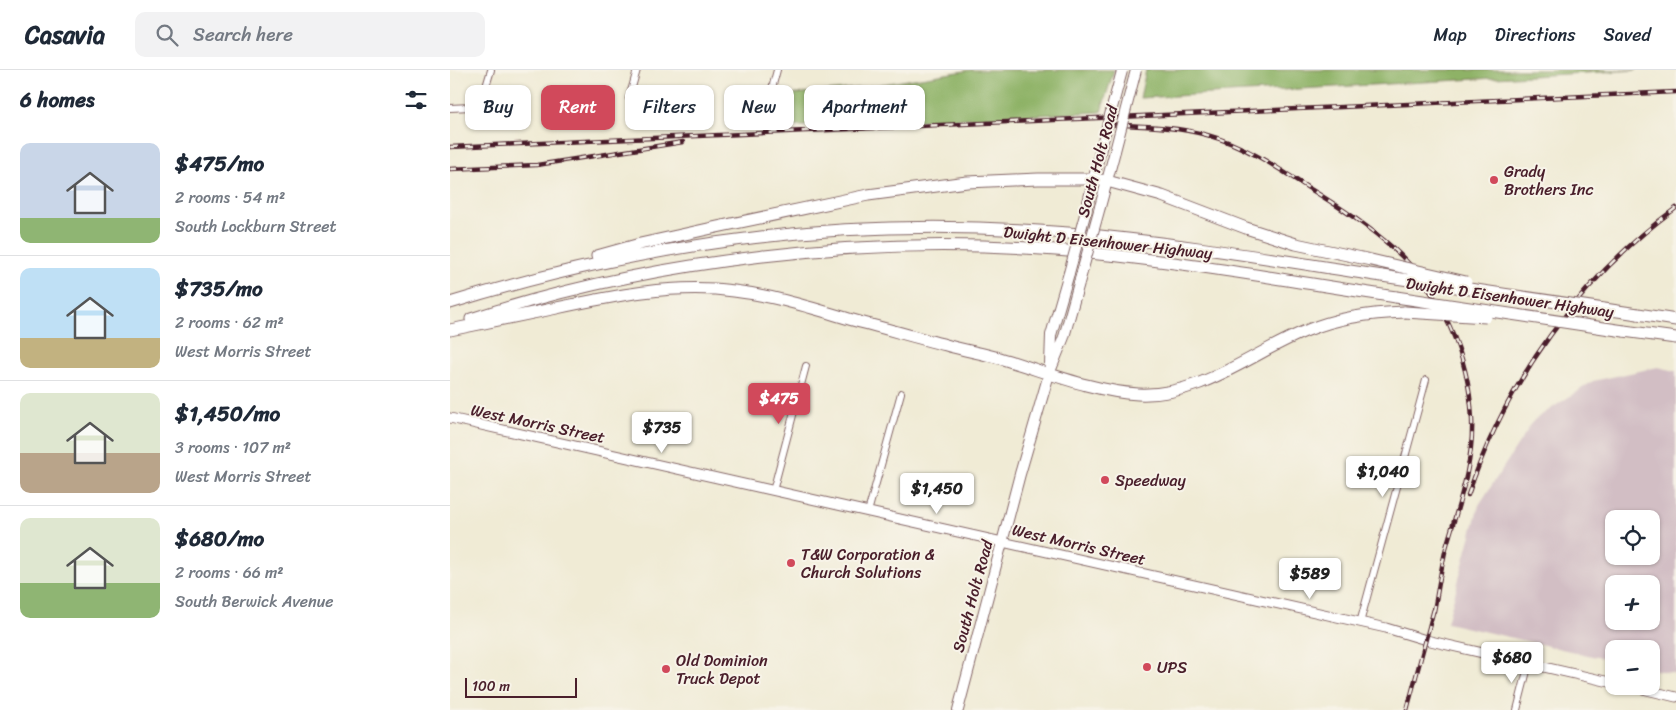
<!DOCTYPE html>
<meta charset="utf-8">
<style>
:root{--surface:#fff;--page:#f2f2f3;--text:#1f2937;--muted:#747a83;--line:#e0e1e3;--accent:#d1495b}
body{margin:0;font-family:Sriracha,sans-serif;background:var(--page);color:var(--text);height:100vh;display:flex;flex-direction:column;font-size:19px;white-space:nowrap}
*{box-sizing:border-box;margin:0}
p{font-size:16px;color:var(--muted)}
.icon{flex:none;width:28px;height:28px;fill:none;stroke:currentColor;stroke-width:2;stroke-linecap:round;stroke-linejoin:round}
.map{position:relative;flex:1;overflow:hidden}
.drawer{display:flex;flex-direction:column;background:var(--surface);width:450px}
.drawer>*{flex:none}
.hud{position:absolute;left:15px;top:15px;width:475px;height:45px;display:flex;gap:10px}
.controls{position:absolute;left:1155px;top:440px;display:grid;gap:10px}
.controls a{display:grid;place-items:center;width:55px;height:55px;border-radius:10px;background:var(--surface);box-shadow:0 1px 4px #0004;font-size:25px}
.scale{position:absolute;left:15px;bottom:12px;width:112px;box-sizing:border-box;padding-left:5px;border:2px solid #4a1f2b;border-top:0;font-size:14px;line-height:18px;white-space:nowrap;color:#4a1f2b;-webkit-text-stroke:4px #f7f3e8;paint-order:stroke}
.price{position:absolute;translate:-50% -42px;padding:0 11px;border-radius:5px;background:#fff;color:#222;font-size:16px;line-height:32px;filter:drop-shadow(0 1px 2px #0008)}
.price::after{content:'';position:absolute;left:50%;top:30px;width:15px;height:11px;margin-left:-8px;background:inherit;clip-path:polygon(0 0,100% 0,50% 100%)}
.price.selected{background:var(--accent);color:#fff}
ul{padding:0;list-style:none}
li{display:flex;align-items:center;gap:15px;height:125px;padding:0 20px}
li+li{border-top:1px solid var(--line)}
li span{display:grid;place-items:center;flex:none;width:140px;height:100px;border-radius:10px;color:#555}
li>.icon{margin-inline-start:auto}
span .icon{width:60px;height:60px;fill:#fffc;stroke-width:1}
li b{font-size:21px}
h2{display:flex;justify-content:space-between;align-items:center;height:60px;padding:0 20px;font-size:21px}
.chip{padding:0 18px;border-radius:10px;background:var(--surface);box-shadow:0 1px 4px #0004;font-size:18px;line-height:45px}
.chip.selected{background:var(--accent);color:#fff}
header{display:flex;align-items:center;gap:30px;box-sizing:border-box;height:70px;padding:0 25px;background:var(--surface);border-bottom:1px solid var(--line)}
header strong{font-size:24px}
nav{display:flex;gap:28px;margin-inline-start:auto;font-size:18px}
.search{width:350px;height:45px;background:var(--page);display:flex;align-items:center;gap:12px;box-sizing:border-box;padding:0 18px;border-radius:10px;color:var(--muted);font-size:19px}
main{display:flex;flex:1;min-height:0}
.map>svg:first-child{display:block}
.industrial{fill:#d2bec4;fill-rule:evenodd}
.forest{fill:#8eb266;stroke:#6c6848}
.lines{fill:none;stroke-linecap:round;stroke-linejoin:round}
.street-casing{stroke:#846666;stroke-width:8}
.secondary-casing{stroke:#846666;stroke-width:11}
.primary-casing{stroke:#846666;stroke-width:12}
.highway-casing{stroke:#846666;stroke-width:13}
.street{stroke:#fff;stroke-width:6}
.secondary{stroke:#fff;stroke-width:9}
.primary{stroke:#fff;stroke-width:10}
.highway{stroke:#fff;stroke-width:11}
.rail-casing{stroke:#4a1f2b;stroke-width:4.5}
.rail{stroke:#f7f3e8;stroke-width:2.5;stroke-dasharray:8;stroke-linecap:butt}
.primary-bridge-casing{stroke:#846666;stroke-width:12;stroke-linecap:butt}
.highway-bridge-casing{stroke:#846666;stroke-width:13;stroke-linecap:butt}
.primary-bridge{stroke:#fff;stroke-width:10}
.highway-bridge{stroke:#fff;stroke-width:11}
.poi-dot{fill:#d1495b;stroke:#f7f3e8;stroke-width:2}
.labels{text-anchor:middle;stroke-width:4;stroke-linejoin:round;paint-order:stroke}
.street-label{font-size:16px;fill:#4a1f2b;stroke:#f7f3e8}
.poi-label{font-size:16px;fill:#4a1f2b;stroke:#f7f3e8;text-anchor:start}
</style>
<header>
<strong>Casavia</strong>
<div class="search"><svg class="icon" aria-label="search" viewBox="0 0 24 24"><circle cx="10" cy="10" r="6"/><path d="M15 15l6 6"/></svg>Search here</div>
<nav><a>Map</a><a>Directions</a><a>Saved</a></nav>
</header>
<main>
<section class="drawer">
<h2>6 homes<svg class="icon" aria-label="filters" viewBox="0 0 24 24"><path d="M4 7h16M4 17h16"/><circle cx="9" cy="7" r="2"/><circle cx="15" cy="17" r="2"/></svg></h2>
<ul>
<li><span style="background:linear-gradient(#c9d6e8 75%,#8fb573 0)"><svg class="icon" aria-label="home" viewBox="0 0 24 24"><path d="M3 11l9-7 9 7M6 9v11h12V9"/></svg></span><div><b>$475/mo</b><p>2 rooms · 54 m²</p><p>South Lockburn Street</p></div></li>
<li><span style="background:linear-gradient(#bfe0f5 70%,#c2b280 0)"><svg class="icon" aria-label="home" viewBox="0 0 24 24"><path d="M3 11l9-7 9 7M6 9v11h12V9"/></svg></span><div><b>$735/mo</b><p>2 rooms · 62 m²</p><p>West Morris Street</p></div></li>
<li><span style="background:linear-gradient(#dfe7d0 60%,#b9a48a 0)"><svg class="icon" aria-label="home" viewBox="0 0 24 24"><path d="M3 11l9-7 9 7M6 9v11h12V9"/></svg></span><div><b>$1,450/mo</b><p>3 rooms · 107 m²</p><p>West Morris Street</p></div></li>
<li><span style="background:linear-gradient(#dfe7d0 65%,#8fb573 0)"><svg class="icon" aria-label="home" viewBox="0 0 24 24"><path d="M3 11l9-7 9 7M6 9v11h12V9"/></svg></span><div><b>$680/mo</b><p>2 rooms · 66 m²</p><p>South Berwick Avenue</p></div></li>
</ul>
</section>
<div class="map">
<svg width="1226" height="640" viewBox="0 0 1226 640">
<rect width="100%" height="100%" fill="#f7f3e8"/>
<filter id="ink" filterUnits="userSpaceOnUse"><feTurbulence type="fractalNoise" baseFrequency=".02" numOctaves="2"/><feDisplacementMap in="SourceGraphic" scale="10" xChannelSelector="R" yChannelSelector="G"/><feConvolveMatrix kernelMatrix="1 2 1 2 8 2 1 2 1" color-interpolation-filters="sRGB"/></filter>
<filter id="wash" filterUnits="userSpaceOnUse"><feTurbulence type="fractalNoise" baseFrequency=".0096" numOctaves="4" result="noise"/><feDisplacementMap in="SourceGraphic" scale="20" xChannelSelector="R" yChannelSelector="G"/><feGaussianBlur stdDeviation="1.12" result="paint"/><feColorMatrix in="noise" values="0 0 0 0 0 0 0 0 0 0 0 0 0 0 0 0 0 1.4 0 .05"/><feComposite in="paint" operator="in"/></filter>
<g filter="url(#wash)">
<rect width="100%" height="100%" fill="#f0ebd5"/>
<!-- industrial -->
<path class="industrial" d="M1208,297L1226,301V604L1201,599V579H1164V591L997,553L1029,435L1084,350L1143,311ZM1164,449H1201V486H1164ZM1164,514H1201V551H1164Z"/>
<!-- forest -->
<path class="forest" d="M521,0H664L651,42L333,57L334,25L407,18Z
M696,0H1187L690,28Z"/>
</g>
<g filter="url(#ink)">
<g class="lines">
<!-- street casing -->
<g class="street-casing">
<path id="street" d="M179,28L187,0
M318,33L327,0
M0,38L21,37L31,33L41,0
M323,421L356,296
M418,442L451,323
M910,553L976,310
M1067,640L1079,593"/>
</g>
<!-- secondary casing -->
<g class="secondary-casing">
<path id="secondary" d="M0,348L936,558L976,570L1164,613
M1180,616L1226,627"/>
</g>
<!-- primary casing -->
<g class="primary-casing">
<path id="primary" d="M650,137L665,81
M636,141L650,82
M600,295L601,265L619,203
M508,640L570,404L599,304L614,267L634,195"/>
</g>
<!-- highway casing -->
<g class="highway-casing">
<path id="highway" d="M147,186L190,174L267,157L418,125L517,112L588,109H643L657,111L712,126L796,158L846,174L921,190
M0,233C203,170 405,145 618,163C723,172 828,190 932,206
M1188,244L1226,250
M21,249C202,189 416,165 606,180C720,189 833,210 946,227
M0,260C34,253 68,246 102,239C162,226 223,213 284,221C327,226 368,240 410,252C438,259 467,268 496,275C513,280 531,283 549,288C594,301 641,321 688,324C752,327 802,282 858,260C889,247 922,243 955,242
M1174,261L1226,268"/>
</g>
<!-- street -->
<use href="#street" class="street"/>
<!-- secondary -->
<use href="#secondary" class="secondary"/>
<!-- primary -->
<use href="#primary" class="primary"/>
<!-- highway -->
<use href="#highway" class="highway"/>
<!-- rail casing -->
<g class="rail-casing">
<path id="rail" d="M656,54C690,56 724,56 757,65C794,75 825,96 857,117C887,135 917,155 943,178C991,221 1019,285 1022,349C1024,393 1008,436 996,478C991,498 988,520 984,541
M0,77L1226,22
M0,99L87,95L233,72
M1018,425C1056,312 1130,208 1226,138
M957,640L985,535"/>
</g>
<!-- rail -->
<use href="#rail" class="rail"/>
<!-- primary-bridge casing -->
<g class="primary-bridge-casing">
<path id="primary-bridge" d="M665,81L686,0
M650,82L672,1
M634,195L650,137
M619,203L636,141"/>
</g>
<!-- highway-bridge casing -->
<g class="highway-bridge-casing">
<path id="highway-bridge" d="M921,190L1016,212
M932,206L1188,244
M946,227L1174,261
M955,242L1036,247"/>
</g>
<!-- primary-bridge -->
<use href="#primary-bridge" class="primary-bridge"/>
<!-- highway-bridge -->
<use href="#highway-bridge" class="highway-bridge"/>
</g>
</g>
<!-- markers -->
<g class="poi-dot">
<circle cx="1044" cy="110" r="5"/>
<circle cx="655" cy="410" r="5"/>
<circle cx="341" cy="493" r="5"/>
<circle cx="697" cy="597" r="5"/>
<circle cx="216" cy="599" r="5"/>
</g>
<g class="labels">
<!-- street labels -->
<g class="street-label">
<text transform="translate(647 91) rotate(-75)" y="6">South Holt Road</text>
<text transform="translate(658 172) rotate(6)" y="6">Dwight D Eisenhower Highway</text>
<text transform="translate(1060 227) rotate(8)" y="6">Dwight D Eisenhower Highway</text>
<text transform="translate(88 353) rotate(12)" y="6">West Morris Street</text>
<text transform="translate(629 474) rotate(13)" y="6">West Morris Street</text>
<text transform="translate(522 526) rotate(-75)" y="6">South Holt Road</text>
</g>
<!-- poi labels -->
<g class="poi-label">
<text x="1054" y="107">Grady<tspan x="1054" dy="18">Brothers Inc</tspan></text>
<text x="665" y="416">Speedway</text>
<text x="351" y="490">T&amp;W Corporation &amp;<tspan x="351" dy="18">Church Solutions</tspan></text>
<text x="226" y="596">Old Dominion<tspan x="226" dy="18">Truck Depot</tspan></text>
<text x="707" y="603">UPS</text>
</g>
</g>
</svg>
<div class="controls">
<a><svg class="icon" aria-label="locate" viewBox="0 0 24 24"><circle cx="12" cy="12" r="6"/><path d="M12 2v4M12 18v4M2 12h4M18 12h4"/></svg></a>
<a>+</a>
<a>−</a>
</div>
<div class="scale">100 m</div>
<b class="price selected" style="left:329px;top:355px">$475</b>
<b class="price" style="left:212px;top:384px">$735</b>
<b class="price" style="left:933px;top:428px">$1,040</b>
<b class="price" style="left:487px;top:445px">$1,450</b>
<b class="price" style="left:860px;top:530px">$589</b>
<b class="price" style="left:1062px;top:614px">$680</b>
<div class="hud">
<a class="chip">Buy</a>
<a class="chip selected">Rent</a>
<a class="chip">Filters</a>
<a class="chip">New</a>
<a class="chip">Apartment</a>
</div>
</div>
</main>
